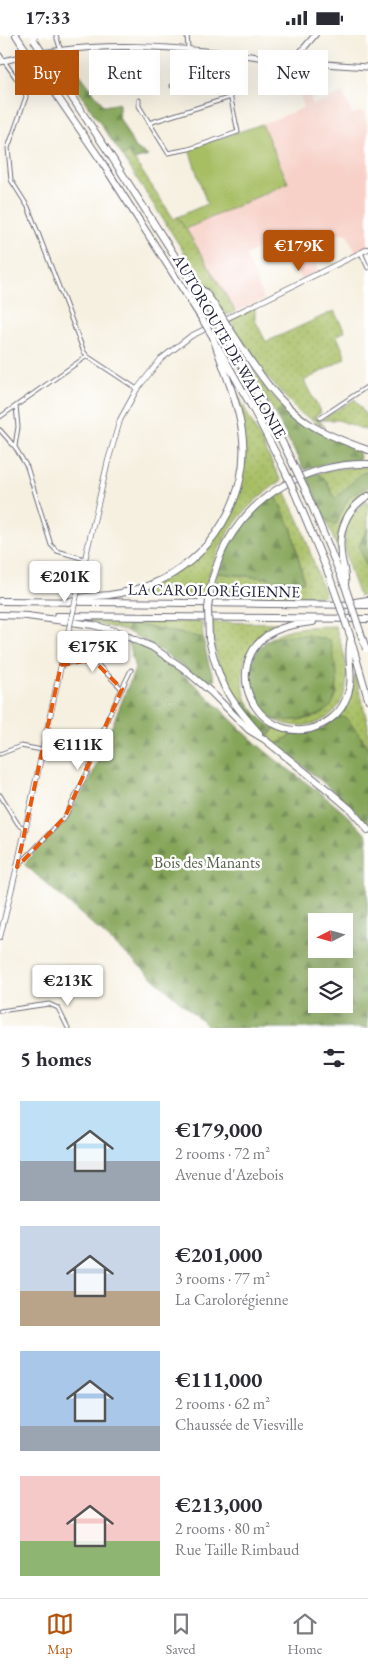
<!DOCTYPE html>
<meta charset="utf-8">
<style>
:root{--surface:#fff;--page:#f2f2f3;--text:#2b2b33;--muted:#7c7c81;--line:#e1e1e2;--accent:#b45309}
body{margin:0;font-family:"EB Garamond",serif;background:var(--page);color:var(--text);height:100vh;display:flex;flex-direction:column;font-size:19px;white-space:nowrap}
*{box-sizing:border-box;margin:0}
p{font-size:16px;color:var(--muted)}
.icon{flex:none;width:28px;height:28px;fill:none;stroke:currentColor;stroke-width:2;stroke-linecap:round;stroke-linejoin:round}
.map{position:relative;height:993px;overflow:hidden}
.side{display:flex;flex-direction:column;background:var(--surface);flex:1}
.side>*{flex:none}
.banner{position:absolute;left:15px;top:15px;width:339px;height:45px;display:flex;gap:10px}
.needle{width:32px;rotate:264deg}
.buttons{position:absolute;left:308px;top:878px;display:grid;gap:10px}
.buttons a{display:grid;place-items:center;width:45px;height:45px;border-radius:0px;background:var(--surface);box-shadow:0 5px 20px #0002;font-size:25px}
.price{position:absolute;translate:-50% -42px;padding:0 11px;border-radius:5px;background:#fff;color:#222;font-size:16px;line-height:32px;filter:drop-shadow(0 1px 2px #0008)}
.price::after{content:'';position:absolute;left:50%;top:30px;width:15px;height:11px;margin-left:-8px;background:inherit;clip-path:polygon(0 0,100% 0,50% 100%)}
.price.current{background:var(--accent);color:#fff}
ul{padding:0;list-style:none}
li{display:flex;align-items:center;gap:15px;height:125px;padding:0 20px}
li span{display:grid;place-items:center;flex:none;width:140px;height:100px;border-radius:0px;color:#555}
li>.icon{margin-inline-start:auto}
span .icon{width:60px;height:60px;fill:#fffc;stroke-width:1}
li b{font-size:21px}
h2{display:flex;justify-content:space-between;align-items:center;height:60px;padding:0 20px;font-size:21px}
.tag{padding:0 18px;border-radius:0px;background:var(--surface);box-shadow:0 5px 20px #0002;font-size:18px;line-height:45px}
.tag.current{background:var(--accent);color:#fff}
.status{display:flex;justify-content:space-between;align-items:center;height:35px;padding:0 25px;background:var(--surface);direction:ltr}
.status svg{height:14px;fill:currentColor}
.menu{display:flex;justify-content:space-around;align-items:center;height:70px;border-top:1px solid var(--line);background:var(--surface);font-size:14px;color:var(--muted)}
.menu a{display:grid;justify-items:center;gap:2px}
.menu .current{color:var(--accent)}
.map>svg:first-child{display:block}
.built{fill:#f7d1c8}
.grass{fill:url(#grass-dots);stroke:#64704f}
.forest{fill:url(#forest-firs);stroke:#54644a;fill-rule:evenodd}
.pitch{fill:#a7be63;stroke:#64704f}
.lines{fill:none;stroke-linecap:round;stroke-linejoin:round}
.minor-casing{stroke:#6c6a75;stroke-width:5}
.tertiary-casing{stroke:#6c6a75;stroke-width:6}
.secondary-casing{stroke:#6c6a75;stroke-width:7}
.motorway-casing{stroke:#6c6a75;stroke-width:8}
.minor{stroke:#fff;stroke-width:3}
.tertiary{stroke:#fff;stroke-width:4.5}
.secondary{stroke:#fff;stroke-width:5}
.motorway{stroke:#fff;stroke-width:6}
.tertiary-bridge-casing{stroke:#6c6a75;stroke-width:6;stroke-linecap:butt}
.motorway-bridge-casing{stroke:#6c6a75;stroke-width:8;stroke-linecap:butt}
.tertiary-bridge{stroke:#fff;stroke-width:4.5}
.motorway-bridge{stroke:#fff;stroke-width:6}
.marked{fill:none;stroke:#e8590c;stroke-width:4;stroke-dasharray:10 6;stroke-linejoin:round}
.labels{text-anchor:middle;stroke-width:5;stroke-linejoin:round;paint-order:stroke}
.street-label{font-size:16px;fill:#22223b;stroke:#fff}
.park-label{font-size:16px;fill:#57604b;stroke:#fff}
</style>
<div class="status"><b>17:33</b><svg viewBox="0 0 49 12"><path d="M0 12V9h3v3zM5 12V6h3v6zM10 12V3h3v9zM15 12V0h3v12zM26 1h20v11H26zM47 4h2v5h-2z"/></svg></div>
<div class="map">
<svg width="368" height="993" viewBox="0 0 368 993">
<defs>
<pattern id="grass-dots" width="8" height="8" patternUnits="userSpaceOnUse" patternTransform="scale(1.25)"><rect width="8" height="8" fill="#a7be63"/><path d="M2 2h.1M6 6h.1" fill="none" stroke="#8fa357" stroke-width="1.8" stroke-linecap="round"/></pattern>
<pattern id="forest-firs" width="22" height="20" patternUnits="userSpaceOnUse" patternTransform="scale(1.25)"><rect width="22" height="20" fill="#85a559"/><path d="M5 1l3.5 6h-7zM16 11l3.5 6h-7z" fill="#6c864b"/></pattern>
</defs>
<rect width="100%" height="100%" fill="#fff"/>
<filter id="ink" filterUnits="userSpaceOnUse"><feTurbulence type="fractalNoise" baseFrequency=".02" numOctaves="2"/><feDisplacementMap in="SourceGraphic" scale="10" xChannelSelector="R" yChannelSelector="G"/><feConvolveMatrix kernelMatrix="1 2 1 2 8 2 1 2 1" color-interpolation-filters="sRGB"/></filter>
<filter id="wash" filterUnits="userSpaceOnUse"><feTurbulence type="fractalNoise" baseFrequency=".0096" numOctaves="4" result="noise"/><feDisplacementMap in="SourceGraphic" scale="20" xChannelSelector="R" yChannelSelector="G"/><feGaussianBlur stdDeviation="1.12" result="paint"/><feColorMatrix in="noise" values="0 0 0 0 0 0 0 0 0 0 0 0 0 0 0 0 0 1.4 0 .05"/><feComposite in="paint" operator="in"/></filter>
<g filter="url(#wash)">
<rect width="100%" height="100%" fill="#f6f0e0"/>
<!-- built -->
<path class="built" d="M304,27L312,70L343,58L352,79L364,76L368,94V214L357,219L346,198L304,203L306,216H315L318,238L302,246L280,202L246,220L264,265L236,277L186,194L288,148L262,89L303,73L295,28Z"/>
<!-- grass -->
<path class="grass" d="M129,117L174,184L177,182L186,194L236,277L226,280L220,273L123,122Z
M255,271V285L266,307L334,276L345,296L337,301L346,323L304,346L321,378L314,382L319,385L325,392L300,378L256,330L235,299L233,289L229,284Z
M242,319L271,359L285,373L275,379Z
M232,348L281,446C239,473 213,512 204,561L120,563V561L190,529L204,517L222,494L245,427Z
M355,364L368,384V396L338,385H321Z
M362,432H368V437L362,438L335,464L325,444L317,439L335,434Z
M368,451V459L352,470L339,517L325,483L335,490L349,462Z
M284,453L301,490L325,561H214L217,538L304,547L292,495L275,459Z
M368,466V492L359,511L368,536V561H359C348,531 329,486 368,466Z
M76,584L108,586L202,587L203,603L130,588L126,596Z
M212,587L278,588V590C247,607 235,632 247,666L239,670C219,639 215,623 212,587Z
M335,591C340,607 347,623 347,639C348,685 305,703 268,682C288,687 319,688 332,669C334,666 336,661 337,658L262,610C282,590 309,592 335,591Z
M355,639L368,690V713L363,704L339,681C351,665 350,657 355,639Z
M275,693L294,699L276,709L268,702Z"/>
<!-- forest -->
<path class="forest" d="M64,12L77,35L104,71L119,68V82L134,111L148,121L134,125L128,117L123,122L52,18Z
M285,373L296,383L359,415L360,424L327,428L304,435L275,379Z
M368,437V451L349,462L335,491L325,483L307,442L317,438L325,444L335,464L362,438Z
M275,459L292,495L304,547L218,538C228,505 248,480 275,459Z
M368,492V536L359,511Z
M130,588L203,603L209,630L215,645L207,650C181,629 156,611 126,596Z
M291,600H305L330,605C337,637 350,678 303,684C292,685 278,687 268,682C245,668 243,627 262,610C269,603 281,602 291,600Z
M127,604C184,628 219,677 265,716C299,744 338,767 367,801L368,993H210L24,829L64,785L90,745L135,634ZM316,886H344V914H316ZM316,941H344V969H316Z
M247,666C255,678 262,686 275,693L268,702L252,687L239,670Z
M339,681L348,684L368,713V790L348,768L276,709L294,699L311,697L323,693Z"/>
<!-- pitch -->
<path class="pitch" d="M262,89L288,148L186,194L177,182L207,169L189,114Z"/>
</g>
<g filter="url(#ink)">
<g class="lines">
<!-- minor casing -->
<g class="minor-casing">
<path id="minor" d="M56,0L60,13
M187,0L188,13
M0,20L25,56L26,62L8,113L11,145L28,172L84,317L87,321L137,354
M172,51L220,40L226,41
M139,65V71L168,118L189,114L238,97L226,41L234,19
M149,88L231,62
M361,218L368,233
M0,382L87,321
M320,383L368,351
M0,395L15,412L27,432L51,510L57,516L85,524
M15,411L18,392L16,371
M61,630C73,626 85,624 97,629L122,654
M0,719L21,711L42,715
M0,760L18,789L25,794
M18,831L65,782L87,738L109,680L131,635
M0,976L49,969L58,973L68,993"/>
</g>
<!-- tertiary casing -->
<g class="tertiary-casing">
<path id="tertiary" d="M82,537L108,426L120,385L137,354L161,324L191,301L368,214
M0,902L17,832L67,603"/>
</g>
<!-- secondary casing -->
<g class="secondary-casing">
<path id="secondary" d="M293,26L315,0
M0,27C99,0 192,14 292,26C317,29 343,30 368,32"/>
</g>
<!-- motorway casing -->
<g class="motorway-casing">
<path id="motorway" d="M16,0L21,8
M49,28L109,118L212,279
M36,30L100,124L202,284
M197,252L205,257L218,275
M229,293C252,327 273,365 308,388C326,400 348,408 368,415
M223,297L265,372L293,429
M218,312L254,376L284,434
M305,454L345,551
M295,458L329,540
M212,545C216,533 219,521 226,509C255,457 309,428 368,429
M345,549C346,540 344,534 342,525C337,500 344,475 368,461
M0,566L368,570
M68,567C81,561 95,561 109,560C123,558 137,555 150,550C210,527 252,461 242,396C237,363 223,334 213,302
M355,567L368,565
M0,580L29,581
M27,581L93,590L115,596L152,612L183,633L211,657L249,695L264,704L329,756L350,774L368,795
M57,581L368,584
M313,587C297,589 280,591 266,601C222,635 256,705 310,694C325,690 339,680 345,666C357,643 345,625 351,603
M209,604C219,648 228,664 259,698
M351,605L368,664"/>
</g>
<!-- minor -->
<use href="#minor" class="minor"/>
<!-- tertiary -->
<use href="#tertiary" class="tertiary"/>
<!-- secondary -->
<use href="#secondary" class="secondary"/>
<!-- motorway -->
<use href="#motorway" class="motorway"/>
<!-- tertiary-bridge casing -->
<g class="tertiary-bridge-casing">
<path id="tertiary-bridge" d="M67,603L82,537"/>
</g>
<!-- motorway-bridge casing -->
<g class="motorway-bridge-casing">
<path id="motorway-bridge" d="M34,5L49,28
M21,8L36,30
M218,275L229,293
M212,279L223,297
M202,284L213,302
M293,429L305,454
M284,434L295,458
M329,540L351,603
M345,551L366,614
M209,604L208,573L212,545"/>
</g>
<!-- tertiary-bridge -->
<use href="#tertiary-bridge" class="tertiary-bridge"/>
<!-- motorway-bridge -->
<use href="#motorway-bridge" class="motorway-bridge"/>
</g>
</g>
<!-- marked area -->
<path class="marked" d="M84,626L97,629L122,654L65,782L17,832L61,630Z"/>
<g class="labels">
<!-- street labels -->
<g class="street-label">
<text transform="translate(230 311) rotate(60)" y="6">AUTOROUTE DE WALLONIE</text>
<text transform="translate(214 555) rotate(1)" y="6">LA CAROLORÉGIENNE</text>
</g>
<!-- park labels -->
<g class="park-label">
<text x="207" y="833">Bois des Manants</text>
</g>
</g>
</svg>
<div class="buttons">
<a><svg class="needle" viewBox="-14 -14 28 28"><path d="M0-13l5 13h-10z" fill="#e53935"/><path d="M0 13l5-13h-10z" fill="#7c7c81"/></svg></a>
<a><svg class="icon" aria-label="layers" viewBox="0 0 24 24"><path d="M12 4l9 5-9 5-9-5zM3 14l9 5 9-5"/></svg></a>
</div>
<b class="price current" style="left:299px;top:237px">€179K</b>
<b class="price" style="left:65px;top:568px">€201K</b>
<b class="price" style="left:93px;top:638px">€175K</b>
<b class="price" style="left:78px;top:736px">€111K</b>
<b class="price" style="left:68px;top:972px">€213K</b>
<div class="banner">
<a class="tag current">Buy</a>
<a class="tag">Rent</a>
<a class="tag">Filters</a>
<a class="tag">New</a>
</div>
</div>
<section class="side">
<h2>5 homes<svg class="icon" aria-label="filters" viewBox="0 0 24 24"><path d="M4 7h16M4 17h16"/><circle cx="9" cy="7" r="2"/><circle cx="15" cy="17" r="2"/></svg></h2>
<ul>
<li><span style="background:linear-gradient(#bfe0f5 60%,#9aa5b1 0)"><svg class="icon" aria-label="home" viewBox="0 0 24 24"><path d="M3 11l9-7 9 7M6 9v11h12V9"/></svg></span><div><b>€179,000</b><p>2 rooms · 72 m²</p><p>Avenue d'Azebois</p></div></li>
<li><span style="background:linear-gradient(#c9d6e8 65%,#b9a48a 0)"><svg class="icon" aria-label="home" viewBox="0 0 24 24"><path d="M3 11l9-7 9 7M6 9v11h12V9"/></svg></span><div><b>€201,000</b><p>3 rooms · 77 m²</p><p>La Carolorégienne</p></div></li>
<li><span style="background:linear-gradient(#a9c7e8 75%,#9aa5b1 0)"><svg class="icon" aria-label="home" viewBox="0 0 24 24"><path d="M3 11l9-7 9 7M6 9v11h12V9"/></svg></span><div><b>€111,000</b><p>2 rooms · 62 m²</p><p>Chaussée de Viesville</p></div></li>
<li><span style="background:linear-gradient(#f6c9c9 65%,#8fb573 0)"><svg class="icon" aria-label="home" viewBox="0 0 24 24"><path d="M3 11l9-7 9 7M6 9v11h12V9"/></svg></span><div><b>€213,000</b><p>2 rooms · 80 m²</p><p>Rue Taille Rimbaud</p></div></li>
</ul>
</section>
<nav class="menu">
<a class="current"><svg class="icon" aria-label="map" viewBox="0 0 24 24"><path d="M3 6l6-2 6 2 6-2v14l-6 2-6-2-6 2zM9 4v14M15 6v14"/></svg>Map</a>
<a><svg class="icon" aria-label="saved" viewBox="0 0 24 24"><path d="M7 4h10v16l-5-4-5 4z"/></svg>Saved</a>
<a><svg class="icon" aria-label="home" viewBox="0 0 24 24"><path d="M3 11l9-7 9 7M6 9v11h12V9"/></svg>Home</a>
</nav>
